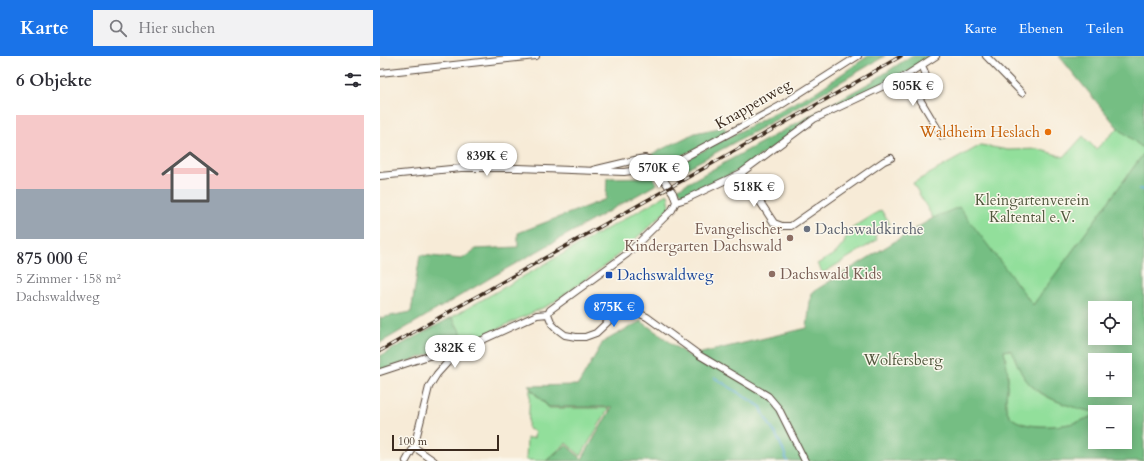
<!DOCTYPE html>
<html lang="de">
<meta charset="utf-8">
<style>
:root{--surface:#fff;--page:#f2f2f3;--text:#2b2b33;--muted:#7c7c81;--line:#e1e1e2;--accent:#1a73e8}
body{margin:0;font-family:Cardo,serif;background:var(--page);color:var(--text);height:100vh;display:flex;flex-direction:column;font-size:15px;white-space:nowrap}
*{box-sizing:border-box;margin:0}
p{font-size:13px;color:var(--muted)}
.icon{flex:none;width:22px;height:22px;fill:none;stroke:currentColor;stroke-width:2;stroke-linecap:round;stroke-linejoin:round}
.map{position:relative;flex:1;overflow:hidden}
.sheet{display:flex;flex-direction:column;background:var(--surface);width:380px}
.sheet>*{flex:none}
.tools{position:absolute;left:708px;top:245px;display:grid;gap:8px}
.tools a{display:grid;place-items:center;width:44px;height:44px;border-radius:0px;background:var(--surface);box-shadow:0 2px 10px #0003;font-size:20px}
.scale{position:absolute;left:12px;bottom:10px;width:107px;box-sizing:border-box;padding-left:4px;border:2px solid #3b2a1e;border-top:0;font-size:11px;line-height:14px;white-space:nowrap;color:#3b2a1e;-webkit-text-stroke:3px #fbf7ec;paint-order:stroke}
.price{position:absolute;translate:-50% -34px;padding:0 9px;border-radius:14px;background:#fff;color:#222;font-size:13px;line-height:26px;filter:drop-shadow(0 1px 2px #0008)}
.price::after{content:'';position:absolute;left:50%;top:24px;width:12px;height:9px;margin-left:-6px;background:inherit;clip-path:polygon(0 0,100% 0,50% 100%)}
.price.on{background:var(--accent);color:#fff}
ul{padding:0;list-style:none}
li{display:grid;align-content:center;gap:8px;height:212px;padding:0 16px}
li+li{border-top:1px solid var(--line)}
li span{display:grid;place-items:center;height:124px;border-radius:0px;color:#555}
li>.icon{margin-inline-start:auto}
span .icon{width:72px;height:72px;fill:#fffc;stroke-width:1}
li b{font-size:17px}
h2{display:flex;justify-content:space-between;align-items:center;height:48px;padding:0 16px;font-size:17px}
header{display:flex;align-items:center;gap:24px;box-sizing:border-box;height:56px;padding:0 20px;background:var(--accent);color:#fff}
header strong{font-size:19px}
nav{display:flex;gap:22px;margin-inline-start:auto;font-size:14px}
.search{width:280px;height:36px;background:var(--page);display:flex;align-items:center;gap:10px;box-sizing:border-box;padding:0 14px;border-radius:0px;color:var(--muted);font-size:15px}
main{display:flex;flex:1;min-height:0}
.map>svg:first-child{display:block}
.green{fill:#92df9b;stroke:#66845c}
.forest{fill:#75be83;stroke:#587450;fill-rule:evenodd}
.lines{fill:none;stroke-linecap:round;stroke-linejoin:round}
.stream{stroke:#60acd9;stroke-width:2}
.minor-casing{stroke:#57473a;stroke-width:8}
.minor{stroke:#fff;stroke-width:6}
.rail-casing{stroke:#3b2a1e;stroke-width:3.5}
.rail{stroke:#fbf7ec;stroke-width:2;stroke-dasharray:6;stroke-linecap:butt}
.food-dot{fill:#e8710a;stroke:#fbf7ec;stroke-width:1.5}
.worship-dot{fill:#6b7280;stroke:#fbf7ec;stroke-width:1.5}
.education-dot{fill:#8d6e63;stroke:#fbf7ec;stroke-width:1.5}
.transit-dot{fill:#1a4fb4;stroke:#fbf7ec;stroke-width:1.5}
.labels{text-anchor:middle;stroke-width:3;stroke-linejoin:round;paint-order:stroke}
.street-label{font-size:15px;fill:#3b2a1e;stroke:#fbf7ec}
.food-label{font-size:15px;fill:#c56008;stroke:#fbf7ec;text-anchor:end}
.park-label{font-size:15px;fill:#51573d;stroke:#fbf7ec}
.education-label{font-size:15px;fill:#785e54;stroke:#fbf7ec;text-anchor:end}
.worship-label{font-size:15px;fill:#5b616d;stroke:#fbf7ec;text-anchor:start}
.transit-label{font-size:15px;fill:#164399;stroke:#fbf7ec;text-anchor:start}
</style>
<header>
<strong>Karte</strong>
<div class="search"><svg class="icon" aria-label="search" viewBox="0 0 24 24"><circle cx="10" cy="10" r="6"/><path d="M15 15l6 6"/></svg>Hier suchen</div>
<nav><a>Karte</a><a>Ebenen</a><a>Teilen</a></nav>
</header>
<main>
<section class="sheet">
<h2>6 Objekte<svg class="icon" aria-label="filters" viewBox="0 0 24 24"><path d="M4 7h16M4 17h16"/><circle cx="9" cy="7" r="2"/><circle cx="15" cy="17" r="2"/></svg></h2>
<ul>
<li><span style="background:linear-gradient(#f6c9c9 60%,#9aa5b1 0)"><svg class="icon" aria-label="home" viewBox="0 0 24 24"><path d="M3 11l9-7 9 7M6 9v11h12V9"/></svg></span><div><b>875 000 €</b><p>5 Zimmer · 158 m²</p><p>Dachswaldweg</p></div></li>
</ul>
</section>
<div class="map">
<svg width="764" height="405" viewBox="0 0 764 405">
<rect width="100%" height="100%" fill="#fbf7ec"/>
<filter id="ink" filterUnits="userSpaceOnUse"><feTurbulence type="fractalNoise" baseFrequency=".025" numOctaves="2"/><feDisplacementMap in="SourceGraphic" scale="8" xChannelSelector="R" yChannelSelector="G"/><feConvolveMatrix kernelMatrix="1 2 1 2 8 2 1 2 1" color-interpolation-filters="sRGB"/></filter>
<filter id="wash" filterUnits="userSpaceOnUse"><feTurbulence type="fractalNoise" baseFrequency=".012" numOctaves="4" result="noise"/><feDisplacementMap in="SourceGraphic" scale="16" xChannelSelector="R" yChannelSelector="G"/><feGaussianBlur stdDeviation="0.9" result="paint"/><feColorMatrix in="noise" values="0 0 0 0 0 0 0 0 0 0 0 0 0 0 0 0 0 1.4 0 .05"/><feComposite in="paint" operator="in"/></filter>
<g filter="url(#wash)">
<rect width="100%" height="100%" fill="#f7ebd7"/>
<!-- green -->
<path class="green" d="M738,72L764,93V97L653,249L579,152L553,162L533,127L601,89L628,94L658,93L684,101L703,80L716,93Z
M288,138L290,150L286,155L231,205L171,248L100,281L86,286L72,261Z
M501,154L510,168L495,178L497,184L443,217L437,208L456,197L464,187L468,175Z
M628,294H632C636,304 640,317 647,325C662,344 695,352 717,356H715V359C709,361 704,364 698,366C681,371 637,375 628,357C623,347 628,333 628,323C628,314 625,304 624,295Z
M150,333L169,352H229L201,400L186,387L166,405L146,404L147,382H154L155,375L148,373Z"/>
<!-- forest -->
<path class="forest" d="M488,0H505L399,62L291,121L289,118L290,112L437,35Z
M531,0H552L529,16L434,62L360,114L304,139L297,133L493,25Z
M679,0H764V93L738,72Z
M344,71L348,77L280,110L272,98L315,77Z
M764,97V405H166L186,389L202,403L232,351H169L148,330L198,329L223,286L261,265L309,300L427,272L431,237L553,162L579,151L653,249ZM715,252H745V282H715ZM628,294L632,295C636,305 640,317 647,325C661,342 696,354 717,356C726,357 736,356 745,356V386H715V359C709,361 704,364 698,366C681,371 637,375 628,357C623,347 628,333 628,323C628,314 626,304 624,295ZM715,304H745V334H715Z
M273,121L277,128L117,218L0,287V262L31,256L40,199L82,203L96,193L138,191V177L226,143L227,122Z
M72,261L86,286L0,315V300Z"/>
<g class="lines">
<!-- stream -->
<path class="stream" d="M759,133L764,134
M335,322L381,351C383,359 387,364 391,371C397,380 404,394 407,405"/>
</g>
</g>
<g filter="url(#ink)">
<g class="lines">
<!-- minor casing -->
<g class="minor-casing">
<path id="minor" d="M606,0L642,37
M542,10C551,26 542,26 538,40L562,80
M0,17L156,0
M213,114L259,103L265,102L270,104L293,137L296,146L292,154L247,198L170,254L168,258L172,268L177,273L185,279L196,281H205L216,277L233,261L244,257L256,256L267,261L319,299L388,340L399,353L425,405
M279,115L398,51L478,0
M361,117L394,167L402,170H411L504,105L511,102
M0,120L81,112H138L244,116L265,113L274,108
M296,146L306,143L361,117L434,63L525,20L556,0
M0,316L61,296L70,295L76,297
M34,391L54,405
M26,405L34,391L49,331L57,318L76,297L85,292L157,259L168,258"/>
</g>
<!-- minor -->
<use href="#minor" class="minor"/>
<!-- rail casing -->
<g class="rail-casing">
<path id="rail" d="M0,295L466,32L521,0"/>
</g>
<!-- rail -->
<use href="#rail" class="rail"/>
</g>
</g>
<!-- markers -->
<circle class="food-dot" cx="668" cy="76" r="4"/>
<circle class="worship-dot" cx="427" cy="173" r="4"/>
<g class="education-dot">
<circle cx="410" cy="182" r="4"/>
<circle cx="392" cy="218" r="4"/>
</g>
<rect class="transit-dot" x="225" y="215" width="8" height="8" rx="2"/>
<g class="labels">
<!-- street labels -->
<g class="street-label">
<text transform="translate(373 48) rotate(-30)" y="5">Knappenweg</text>
</g>
<!-- food labels -->
<g class="food-label">
<text x="660" y="81">Waldheim Heslach</text>
</g>
<!-- park labels -->
<g class="park-label">
<text x="652" y="149">Kleingartenverein<tspan x="652" dy="17">Kaltental e.V.</tspan></text>
<text x="523" y="309">Wolfersberg</text>
</g>
<!-- education labels -->
<g class="education-label">
<text x="402" y="178">Evangelischer<tspan x="402" dy="17">Kindergarten Dachswald</tspan></text>
<text x="400" y="223" text-anchor="start">Dachswald Kids</text>
</g>
<!-- worship labels -->
<g class="worship-label">
<text x="435" y="178">Dachswaldkirche</text>
</g>
<!-- transit labels -->
<g class="transit-label">
<text x="237" y="224">Dachswaldweg</text>
</g>
</g>
</svg>
<div class="tools">
<a><svg class="icon" aria-label="locate" viewBox="0 0 24 24"><circle cx="12" cy="12" r="6"/><path d="M12 2v4M12 18v4M2 12h4M18 12h4"/></svg></a>
<a>+</a>
<a>−</a>
</div>
<div class="scale">100 m</div>
<b class="price" style="left:533px;top:51px">505K €</b>
<b class="price" style="left:107px;top:121px">839K €</b>
<b class="price" style="left:279px;top:133px">570K €</b>
<b class="price" style="left:374px;top:152px">518K €</b>
<b class="price on" style="left:234px;top:272px">875K €</b>
<b class="price" style="left:75px;top:313px">382K €</b>
</div>
</main>
